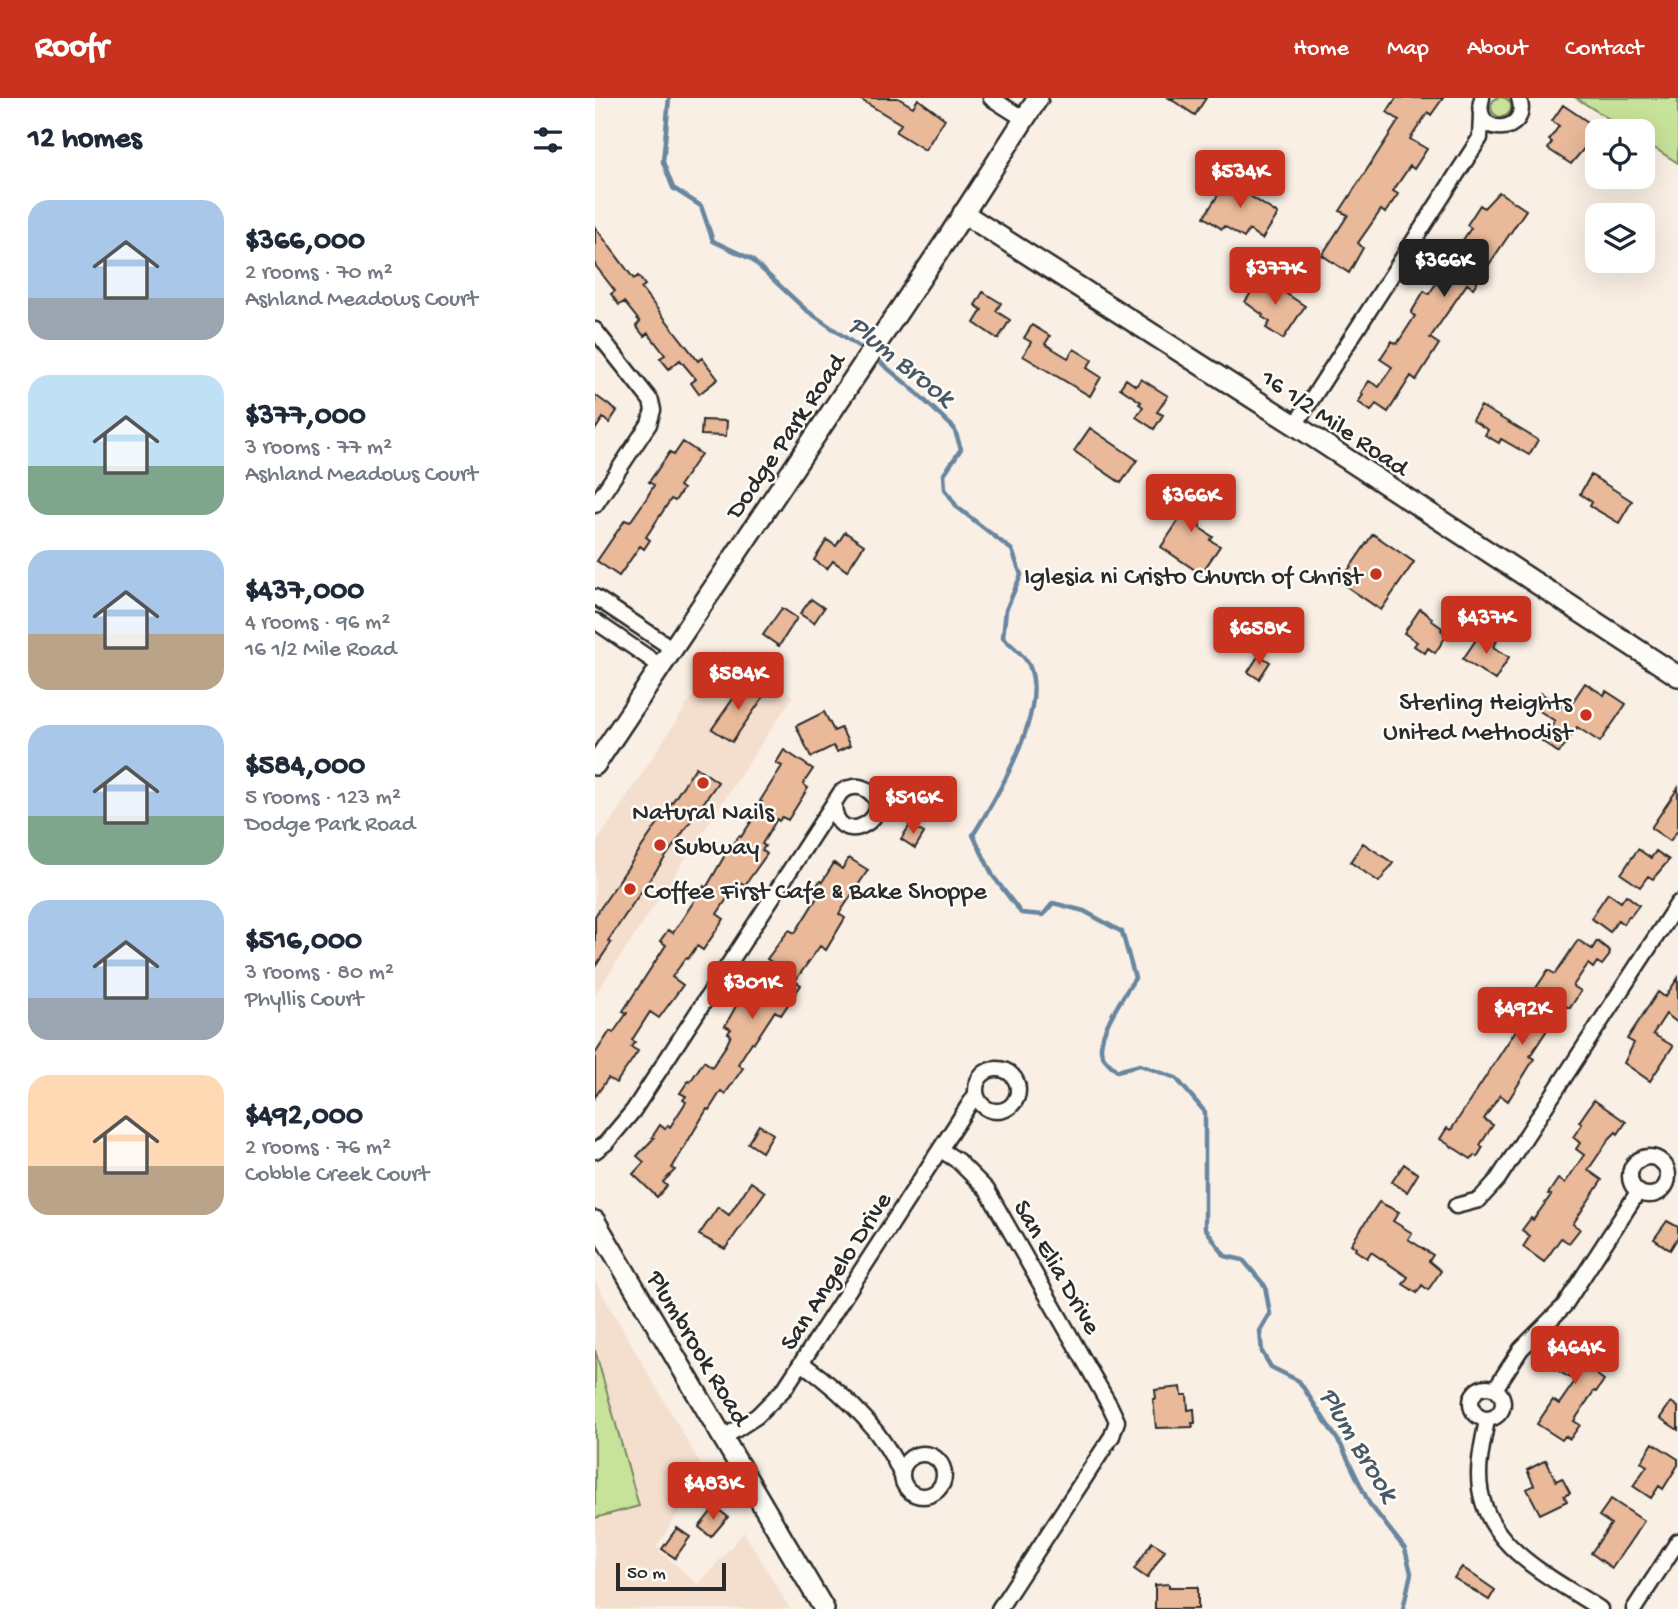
<!DOCTYPE html>
<meta charset="utf-8">
<style>
:root{--surface:#fff;--page:#f2f2f3;--text:#1f2937;--muted:#747a83;--accent:#c8321e}
body{margin:0;font-family:"Gochi Hand",sans-serif;background:var(--page);color:var(--text);height:100vh;display:flex;flex-direction:column;font-size:26px;white-space:nowrap}
*{box-sizing:border-box;margin:0}
p{font-size:23px;color:var(--muted)}
.icon{flex:none;width:38px;height:38px;fill:none;stroke:currentColor;stroke-width:2;stroke-linecap:round;stroke-linejoin:round}
.map{position:relative;flex:1;overflow:hidden}
.panel{display:flex;flex-direction:column;background:var(--surface);width:595px}
.panel>*{flex:none}
.fabs{position:absolute;left:990px;top:21px;display:grid;gap:14px}
.fabs a{display:grid;place-items:center;width:70px;height:70px;border-radius:14px;background:var(--surface);box-shadow:0 7px 28px #0002;font-size:35px}
.scale{position:absolute;left:21px;bottom:18px;width:110px;box-sizing:border-box;padding-left:7px;border:4px solid #2b2b2b;border-top:0;font-size:19px;line-height:24px;white-space:nowrap;color:#2b2b2b;-webkit-text-stroke:5px #fdfcf7;paint-order:stroke}
.price{position:absolute;translate:-50% -60px;padding:0 16px;border-radius:7px;background:var(--accent);color:#fff;font-size:23px;line-height:46px;filter:drop-shadow(0 2px 4px #0008)}
.price::after{content:'';position:absolute;left:50%;top:42px;width:21px;height:16px;margin-left:-10px;background:inherit;clip-path:polygon(0 0,100% 0,50% 100%)}
.price.current{background:#222;color:#fff}
ul{padding:0;list-style:none}
li{display:flex;align-items:center;gap:21px;height:175px;padding:0 28px}
li span{display:grid;place-items:center;flex:none;width:196px;height:140px;border-radius:21px;color:#555}
li>.icon{margin-inline-start:auto}
span .icon{width:84px;height:84px;fill:#fffc;stroke-width:1}
li b{font-size:30px}
h2{display:flex;justify-content:space-between;align-items:center;height:84px;padding:0 28px;font-size:30px}
header{display:flex;align-items:center;gap:42px;box-sizing:border-box;height:98px;padding:0 35px;background:var(--accent);color:#fff}
header strong{font-size:33px}
nav{display:flex;gap:38px;margin-inline-start:auto;font-size:24px}
main{display:flex;flex:1;min-height:0}
.map>svg:first-child{display:block}
.built{fill:#f4dfce}
.green{fill:#c7e299;stroke:#798662;stroke-width:2}
.lines{fill:none;stroke-linecap:round;stroke-linejoin:round}
.stream{stroke:#68869f;stroke-width:4.5}
.building{fill:#e9b99a;stroke:#2b2b2b;stroke-width:2}
.street-casing{stroke:#2b2b2b;stroke-width:19}
.secondary-casing{stroke:#2b2b2b;stroke-width:24}
.street{stroke:#fdfcf7;stroke-width:14}
.secondary{stroke:#fdfcf7;stroke-width:19}
.poi-dot{fill:#c8321e;stroke:#fdfcf7;stroke-width:2.5}
.labels{text-anchor:middle;stroke-width:5;stroke-linejoin:round;paint-order:stroke}
.street-label{font-size:26px;fill:#2b2b2b;stroke:#fdfcf7}
.poi-label{font-size:26px;fill:#2b2b2b;stroke:#fdfcf7;text-anchor:end}
.water-label{font-size:28px;font-style:italic;fill:#495865;stroke:#fdfcf7}
</style>
<header>
<strong>Roofr</strong>
<nav><a>Home</a><a>Map</a><a>About</a><a>Contact</a></nav>
</header>
<main>
<section class="panel">
<h2>12 homes<svg class="icon" aria-label="filters" viewBox="0 0 24 24"><path d="M4 7h16M4 17h16"/><circle cx="9" cy="7" r="2"/><circle cx="15" cy="17" r="2"/></svg></h2>
<ul>
<li><span style="background:linear-gradient(#a9c7e8 70%,#9aa5b1 0)"><svg class="icon" aria-label="home" viewBox="0 0 24 24"><path d="M3 11l9-7 9 7M6 9v11h12V9"/></svg></span><div><b>$366,000</b><p>2 rooms · 70 m²</p><p>Ashland Meadows Court</p></div></li>
<li><span style="background:linear-gradient(#bfe0f5 65%,#7fa58c 0)"><svg class="icon" aria-label="home" viewBox="0 0 24 24"><path d="M3 11l9-7 9 7M6 9v11h12V9"/></svg></span><div><b>$377,000</b><p>3 rooms · 77 m²</p><p>Ashland Meadows Court</p></div></li>
<li><span style="background:linear-gradient(#a9c7e8 60%,#b9a48a 0)"><svg class="icon" aria-label="home" viewBox="0 0 24 24"><path d="M3 11l9-7 9 7M6 9v11h12V9"/></svg></span><div><b>$437,000</b><p>4 rooms · 96 m²</p><p>16 1/2 Mile Road</p></div></li>
<li><span style="background:linear-gradient(#a9c7e8 65%,#7fa58c 0)"><svg class="icon" aria-label="home" viewBox="0 0 24 24"><path d="M3 11l9-7 9 7M6 9v11h12V9"/></svg></span><div><b>$584,000</b><p>5 rooms · 123 m²</p><p>Dodge Park Road</p></div></li>
<li><span style="background:linear-gradient(#a9c7e8 70%,#9aa5b1 0)"><svg class="icon" aria-label="home" viewBox="0 0 24 24"><path d="M3 11l9-7 9 7M6 9v11h12V9"/></svg></span><div><b>$516,000</b><p>3 rooms · 80 m²</p><p>Phyllis Court</p></div></li>
<li><span style="background:linear-gradient(#ffd9b3 65%,#b9a48a 0)"><svg class="icon" aria-label="home" viewBox="0 0 24 24"><path d="M3 11l9-7 9 7M6 9v11h12V9"/></svg></span><div><b>$492,000</b><p>2 rooms · 76 m²</p><p>Cobble Creek Court</p></div></li>
</ul>
</section>
<div class="map">
<svg width="1083" height="1511" viewBox="0 0 1083 1511">
<rect width="100%" height="100%" fill="#f9efe4"/>
<filter id="ink" filterUnits="userSpaceOnUse"><feTurbulence type="fractalNoise" baseFrequency=".0143" numOctaves="2"/><feDisplacementMap in="SourceGraphic" scale="14" xChannelSelector="R" yChannelSelector="G"/><feConvolveMatrix kernelMatrix="1 2 1 2 8 2 1 2 1" color-interpolation-filters="sRGB"/></filter>
<g filter="url(#ink)">
<!-- built -->
<path class="built" d="M128,552L198,598L0,897V747Z
M0,1183L110,1374L61,1449L103,1487L149,1434L195,1511H0Z"/>
<!-- green -->
<path class="green" d="M896 9a10 10 0 1 1 20 0a10 10 0 1 1-20 0Z
M981,0H1083V65L1048,43V33H1033Z
M0,1252L44,1408L0,1420Z"/>
<g class="lines">
<!-- stream -->
<path class="stream" d="M74,0L68,64L78,90L106,108L118,143L156,161L211,212L270,253
M280,260L314,288L359,330L366,351L349,376L350,391L362,409L417,452L426,477L411,512L408,539C415,547 430,557 434,567C454,612 402,699 378,737L398,778L426,815L448,817L458,805L489,813L527,834L540,880C530,896 500,938 507,956C509,962 517,968 522,973L545,967L581,980L610,1014V1130L630,1158L648,1162L670,1188L675,1216L665,1233L667,1254L676,1269L704,1283L746,1347L774,1405L810,1451L816,1475L808,1511"/>
</g>
<!-- building -->
<path class="building" d="M263,0H303L318,9L323,1L350,21L330,52L301,34L306,26Z
M574,0H611L600,17Z
M801,0H848L836,17L833,14L815,41L832,51L819,71L815,68L798,93L803,96L790,115L786,112L763,145L768,150L754,175L727,157L753,117L745,113L804,22L792,14Z
M968,7L999,28L993,37L994,38L990,46L992,47L976,66L953,51L957,44L954,42L964,28L957,23Z
M637,75L654,85L649,94L683,116L667,141L654,132L649,140L629,128L627,131L609,119Z
M904,94L931,112L878,190L872,186L835,240L844,246L821,282L816,278L793,314L781,306L776,313L763,304L768,297L766,295L774,283L784,289L797,269L785,261L797,243L802,246L820,218L816,215L829,193L834,196L848,175L844,171L856,153L859,155L876,130L872,127L885,107L889,110Z
M0,129L39,181L43,178L50,187L46,190L103,263L107,260L123,281L104,296L96,285L101,281L85,262L74,271L65,260L70,257L53,235L49,238L41,228L45,224L29,204L24,207L16,196L20,193L0,167Z
M666,179L710,208L688,241L671,230L675,224L667,219L668,217L650,204Z
M388,194L406,205L401,213L415,222L403,241L379,225L387,212L380,207Z
M437,227L455,238L450,246L473,260L479,251L497,262L492,270L506,279L495,298L428,258L436,244L429,240Z
M531,281L541,288L546,281L573,298L562,314L568,317L559,331L541,319L548,309L544,306L546,304L525,290Z
M0,297L22,313L14,325L8,320L0,332Z
M886,308L943,342L934,357L906,341L904,345L890,337L893,332L877,322Z
M107,322L132,323L131,338L106,337Z
M495,330L542,362L526,385L479,353Z
M88,344L106,356L84,388L88,391L80,403L76,401L51,439L55,442L49,451L45,448L24,478L2,463L30,422L35,424L51,401L59,387L54,384L75,354L79,357Z
M996,377L1037,403L1024,425L995,408L997,404L985,396Z
M597,387L613,398L604,410L605,430L618,439L615,442L625,448L606,476L566,449L584,422L585,404Z
M250,434L269,447L252,473L238,463L232,471L219,462L232,442L241,448Z
M778,436L819,464L786,512L745,484Z
M216,501L229,510L219,525L205,516Z
M187,510L202,520L184,548L168,537Z
M825,511L837,520L836,522L847,530L846,532L852,537L840,555L833,550L830,555L819,548L822,544L809,535Z
M887,533L902,543L898,549L914,559L900,582L868,561Z
M664,557L675,564L664,581L653,574Z
M149,585L169,598L137,644L117,631Z
M990,585L1009,597L1011,593L1031,606L1005,644L982,629L964,655L947,643L960,623L937,608L946,595L972,612Z
M229,614L239,633L246,630L255,648L242,654L238,648L216,659L201,628Z
M189,652L218,671L208,686L213,690L193,722L187,719L184,723L182,721L167,746L170,748L167,752L172,756L150,787L145,784L141,787L122,816L129,821L108,852L102,848L93,861L91,860L77,879L88,887L64,920L55,914L37,942L40,944L36,949L43,953L35,965L21,985L13,980L0,999V956L15,933L18,935L32,915L28,913L71,847L65,843L73,832L78,835L109,788L111,790L130,757L144,738L146,739L160,718L167,704L165,703L187,668L181,665Z
M101,669L123,684L37,807L13,843L16,845L0,869V818Z
M1083,690V732L1075,743L1056,730Z
M315,727L329,735L320,750L306,741Z
M768,745L798,765L784,784L755,764Z
M1043,751L1056,760L1061,753L1074,762L1058,781L1053,778L1045,789L1026,776Z
M254,760L273,772L244,816L250,820L231,852L225,848L200,883L206,887L186,917L180,913L159,945L157,944L143,966L148,970L130,996L126,993L114,1012L112,1011L77,1070L80,1072L68,1084L72,1088L62,1099L38,1076L49,1064L42,1058L59,1040L57,1039L65,1027L70,1031L73,1027L75,1029L91,1004L88,1002L91,998L85,995L93,983L95,984L109,963L117,969L132,946L136,937L133,935L136,931L130,928L141,908L149,897L154,901L178,865L172,861L194,832L200,835L223,798L217,794L225,783L227,784L239,765L247,771Z
M1013,795L1026,804L1031,797L1044,807L1035,819L1034,818L1028,826L1023,822L1015,834L996,820Z
M983,842L997,851L1002,843L1015,853L1014,858L1007,867L1002,864L998,870L993,866L978,888L986,893L975,910L970,908L956,926L935,958L939,961L913,1003L905,997L889,1021L898,1027L885,1047L888,1049L882,1059L879,1057L876,1061L845,1041L852,1030L856,1032L934,912L929,908L953,872L960,876Z
M1083,880V925L1071,916L1058,936L1078,948L1055,983L1029,965L1039,945L1032,941L1063,894L1070,899Z
M999,1002L1031,1024L1023,1036L1021,1034L1015,1040L993,1072L1007,1082L978,1126L985,1131L974,1145L966,1140L949,1164L928,1149L935,1138L927,1132L936,1120L938,1122L956,1097L953,1096L963,1081L970,1085L989,1057L981,1051L985,1045L978,1039L987,1026L984,1024Z
M164,1027L178,1036L167,1054L153,1045Z
M809,1066L823,1076L812,1094L797,1084Z
M156,1084L170,1094L130,1151L104,1137L123,1109L134,1117Z
M784,1104L804,1114L798,1123L817,1135L813,1141L838,1157L834,1163L846,1173L833,1192L827,1187L822,1195L808,1186L813,1179L776,1154L772,1160L760,1152L761,1150L756,1146Z
M1072,1123L1083,1129V1139L1075,1152L1059,1141Z
M990,1237L1016,1253L1001,1276L1009,1282L1001,1294L999,1293L979,1323L985,1327L975,1341L970,1338L967,1342L942,1326L958,1302L964,1306L980,1283L960,1271L971,1251L973,1252L979,1242L985,1245Z
M586,1289L587,1297H592L593,1312L599,1311L600,1325H597L598,1329L561,1330L558,1301H561L560,1292Z
M1076,1304L1083,1309V1332L1065,1320Z
M1058,1345L1083,1361V1367L1068,1391L1064,1388L1056,1400L1038,1388L1052,1368L1046,1364Z
M951,1362L961,1383L967,1380L975,1395L969,1398L972,1403L945,1416L932,1391L939,1387L932,1372Z
M1016,1401L1049,1423L1017,1470L996,1455L1016,1426L1004,1418Z
M120,1409L133,1419L116,1439L104,1429Z
M82,1430L95,1439L80,1460L67,1451Z
M557,1444L570,1452L552,1480L539,1471Z
M867,1469L900,1492L894,1502L859,1480Z
M574,1486V1489H603V1511H560V1487Z"/>
<g class="lines">
<!-- street casing -->
<g class="street-casing">
<path id="street" d="M396,0L429,21
M887,0C875,40 937,38 924,0
M0,232L56,303L58,312L54,326L0,407
M700,327L885,40L886,16
M0,499L78,551
M0,523L67,569
M381 992a21 21 0 1 1 42 0a21 21 0 1 1-42 0Z
M346,1052L363,1063L392,1092L515,1308L522,1323L517,1338L404,1511
M0,1053L11,1045L38,1013L246,694C254,689 263,686 272,692C307,715 241,757 239,706
M1035 1078a19 19 0 1 1 38 0a19 19 0 1 1-38 0Z
M861,1108L884,1102L903,1081L1083,805
M208,1266C247,1294 288,1332 307,1378
M876 1305a16 16 0 1 1 32 0a16 16 0 1 1-32 0Z
M900,1291L926,1251L969,1208L1043,1094
M892,1322C889,1339 884,1357 884,1376C884,1447 953,1477 1005,1511
M128,1340L162,1318L190,1290L381,996
M307 1377a21 21 0 1 1 42 0a21 21 0 1 1-42 0Z
M1039,1511L1083,1443"/>
</g>
<!-- secondary casing -->
<g class="secondary-casing">
<path id="secondary" d="M368,115L700,327L1083,578
M0,667L354,138L443,0
M0,1123L229,1511"/>
</g>
<!-- street -->
<use href="#street" class="street"/>
<!-- secondary -->
<use href="#secondary" class="secondary"/>
</g>
</g>
<!-- markers -->
<g class="poi-dot">
<circle cx="781" cy="476" r="7"/>
<circle cx="991" cy="617" r="7"/>
<circle cx="108" cy="685" r="7"/>
<circle cx="65" cy="747" r="7"/>
<circle cx="35" cy="791" r="7"/>
</g>
<g class="labels">
<!-- street labels -->
<g class="street-label">
<text transform="translate(741 323) rotate(34)" y="9">16 1/2 Mile Road</text>
<text transform="translate(189 337) rotate(-56)" y="9">Dodge Park Road</text>
<text transform="translate(464 1168) rotate(60)" y="9">San Elia Drive</text>
<text transform="translate(239 1172) rotate(-57)" y="9">San Angelo Drive</text>
<text transform="translate(105 1249) rotate(59)" y="9">Plumbrook Road</text>
</g>
<!-- poi labels -->
<g class="poi-label">
<text x="767" y="485">Iglesia ni Cristo Church of Christ</text>
<text x="977" y="611">Sterling Heights<tspan x="977" dy="30">United Methodist</tspan></text>
<text x="108" y="721" text-anchor="middle">Natural Nails</text>
<text x="79" y="756" text-anchor="start">Subway</text>
<text x="49" y="800" text-anchor="start">Coffee First Cafe &amp; Bake Shoppe</text>
</g>
<!-- water labels -->
<g class="water-label">
<text transform="translate(308 261) rotate(39)" y="10">Plum Brook</text>
<text transform="translate(766 1345) rotate(59)" y="10">Plum Brook</text>
</g>
</g>
</svg>
<div class="fabs">
<a><svg class="icon" aria-label="locate" viewBox="0 0 24 24"><circle cx="12" cy="12" r="6"/><path d="M12 2v4M12 18v4M2 12h4M18 12h4"/></svg></a>
<a><svg class="icon" aria-label="layers" viewBox="0 0 24 24"><path d="M12 4l9 5-9 5-9-5zM3 14l9 5 9-5"/></svg></a>
</div>
<div class="scale">50 m</div>
<b class="price" style="left:645px;top:112px">$534K</b>
<b class="price current" style="left:849px;top:201px">$366K</b>
<b class="price" style="left:680px;top:209px">$377K</b>
<b class="price" style="left:596px;top:436px">$366K</b>
<b class="price" style="left:891px;top:558px">$437K</b>
<b class="price" style="left:664px;top:569px">$658K</b>
<b class="price" style="left:143px;top:614px">$584K</b>
<b class="price" style="left:318px;top:738px">$516K</b>
<b class="price" style="left:157px;top:923px">$301K</b>
<b class="price" style="left:927px;top:949px">$492K</b>
<b class="price" style="left:980px;top:1288px">$464K</b>
<b class="price" style="left:118px;top:1424px">$483K</b>
</div>
</main>
